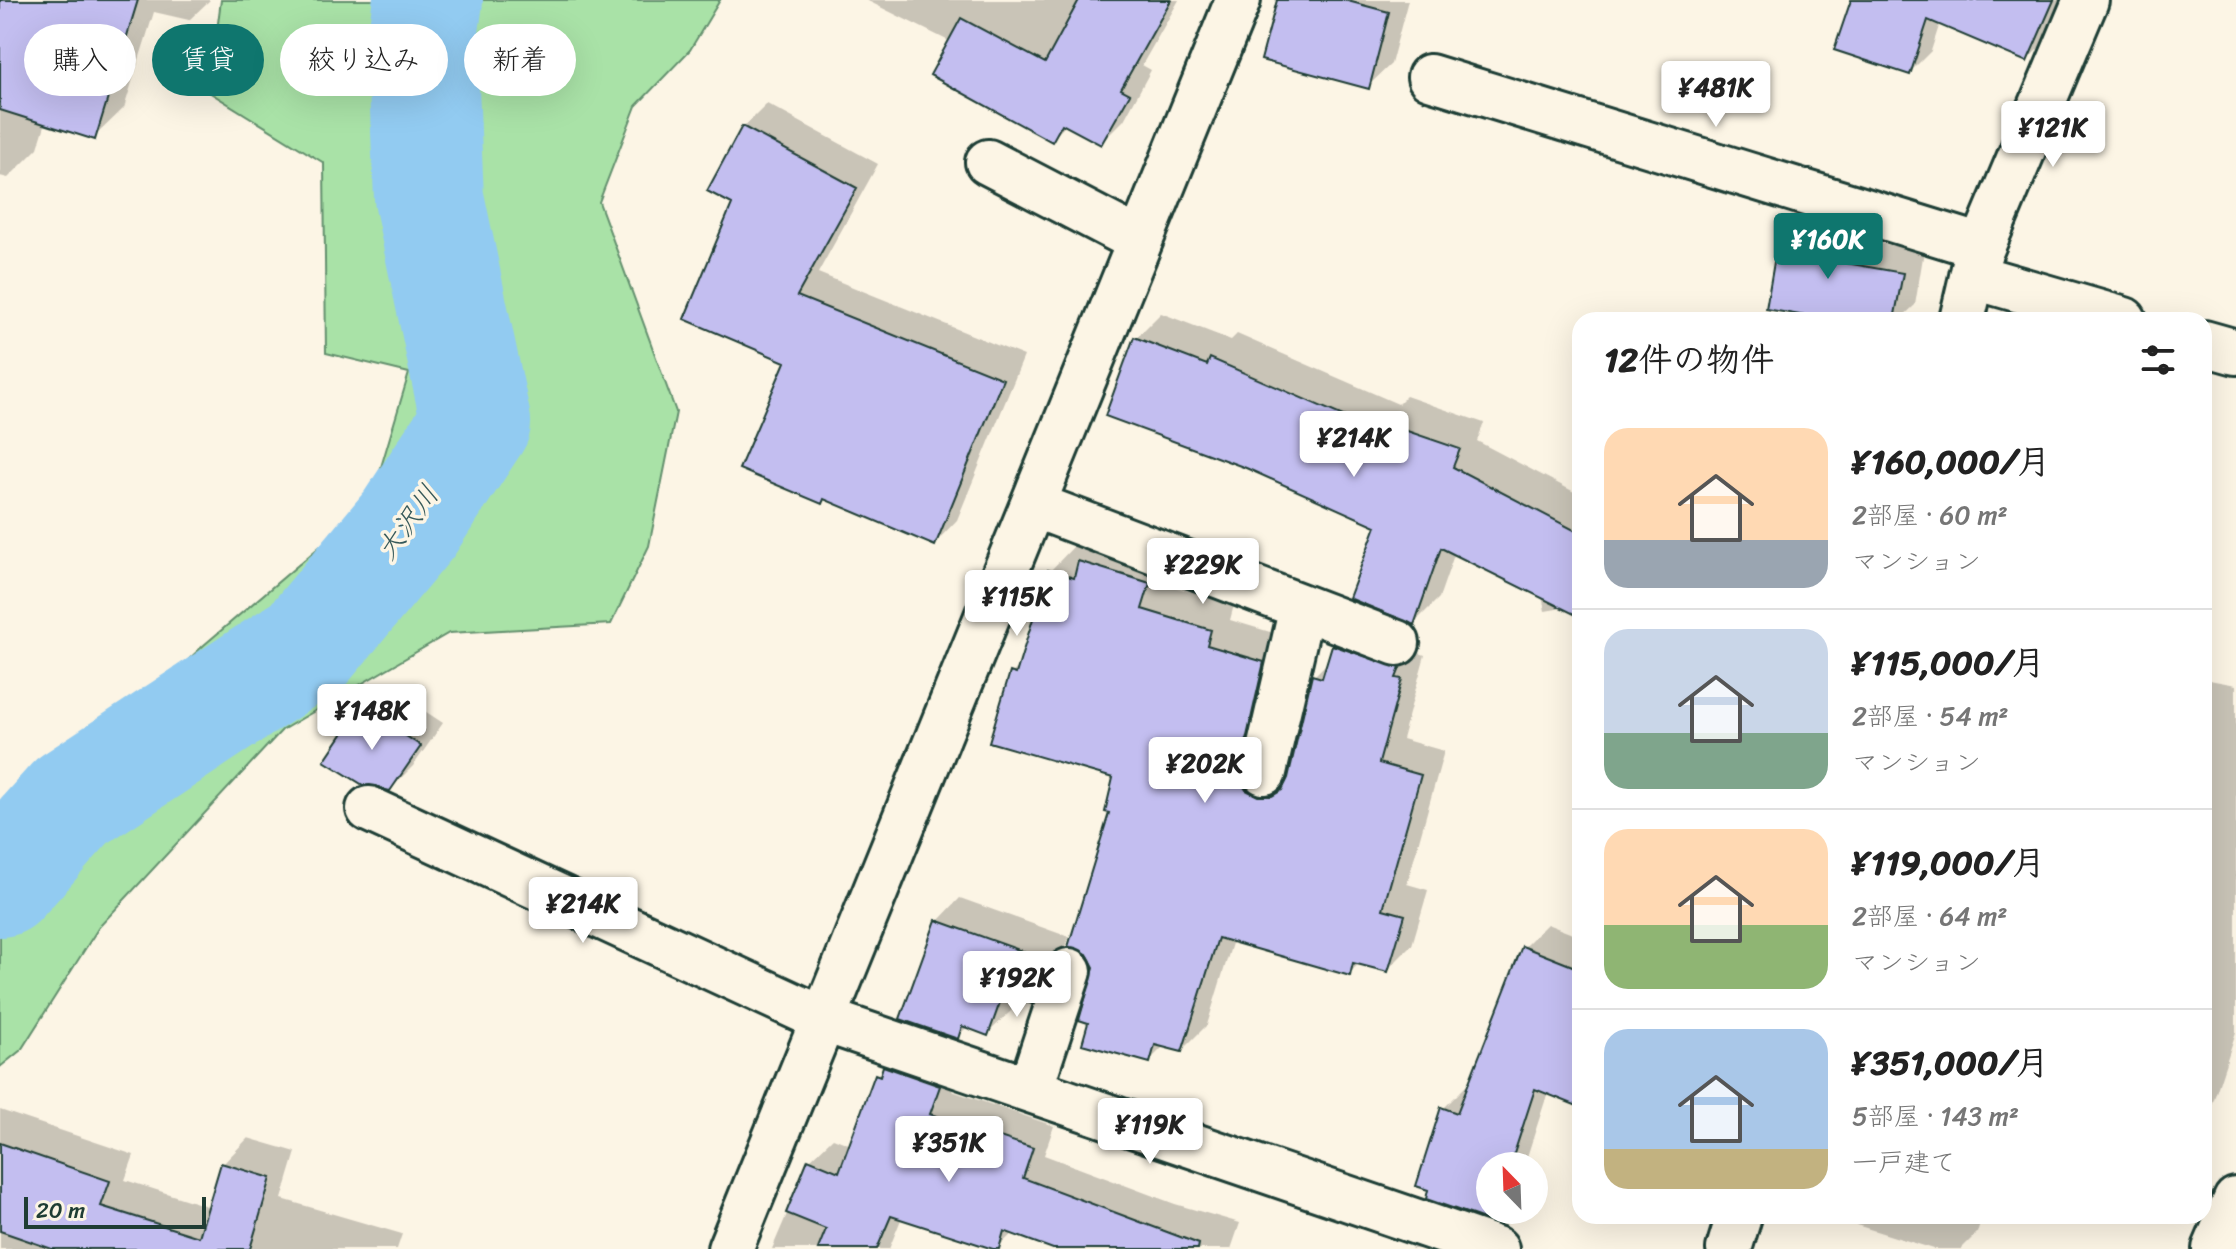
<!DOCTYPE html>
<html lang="ja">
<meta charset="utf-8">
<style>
:root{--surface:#fff;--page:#f2f2f2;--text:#222;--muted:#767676;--line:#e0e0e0;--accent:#0f766e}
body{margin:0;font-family:Sriracha,"Klee One",sans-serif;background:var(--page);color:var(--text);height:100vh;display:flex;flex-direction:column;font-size:30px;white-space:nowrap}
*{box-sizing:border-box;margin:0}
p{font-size:26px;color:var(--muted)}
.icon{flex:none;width:44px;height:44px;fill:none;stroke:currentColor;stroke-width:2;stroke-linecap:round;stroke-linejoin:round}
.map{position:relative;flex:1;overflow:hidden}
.sheet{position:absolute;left:1572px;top:312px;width:640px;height:912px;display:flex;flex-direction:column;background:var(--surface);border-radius:24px;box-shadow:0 8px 32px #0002}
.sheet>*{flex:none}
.banner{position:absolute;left:24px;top:24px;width:760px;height:72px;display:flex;gap:16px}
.needle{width:52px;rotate:337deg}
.buttons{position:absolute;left:1476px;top:1152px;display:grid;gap:16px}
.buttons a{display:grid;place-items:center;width:72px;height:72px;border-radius:50%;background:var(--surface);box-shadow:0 8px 32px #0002;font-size:40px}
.scale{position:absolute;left:24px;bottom:20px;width:182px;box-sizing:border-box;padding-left:8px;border:4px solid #1f3d34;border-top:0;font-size:22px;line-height:28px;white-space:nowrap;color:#1f3d34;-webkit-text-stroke:6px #fcf5e5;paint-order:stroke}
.price{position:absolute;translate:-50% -68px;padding:0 18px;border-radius:8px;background:#fff;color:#222;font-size:26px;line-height:52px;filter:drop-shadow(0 2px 4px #0008)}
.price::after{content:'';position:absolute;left:50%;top:48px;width:24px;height:18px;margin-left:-12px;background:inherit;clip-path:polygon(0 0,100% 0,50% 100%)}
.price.active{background:var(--accent);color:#fff}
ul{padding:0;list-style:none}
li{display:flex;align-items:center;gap:24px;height:200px;padding:0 32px}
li+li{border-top:2px solid var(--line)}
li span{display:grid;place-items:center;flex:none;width:224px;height:160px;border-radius:24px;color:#555}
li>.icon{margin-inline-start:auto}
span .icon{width:96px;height:96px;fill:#fffc;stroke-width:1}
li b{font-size:34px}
h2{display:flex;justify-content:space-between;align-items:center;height:96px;padding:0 32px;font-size:34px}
.pill{padding:0 28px;border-radius:36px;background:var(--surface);box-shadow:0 8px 32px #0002;font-size:28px;line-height:72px}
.pill.active{background:var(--accent);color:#fff}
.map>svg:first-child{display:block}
.green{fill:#a9e2a7;stroke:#64906e;stroke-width:2}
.shadow{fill:#0003}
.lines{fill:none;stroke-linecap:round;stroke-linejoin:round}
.river{stroke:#92cbf1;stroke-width:110}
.building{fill:#c3bef0;stroke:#1f3d34;stroke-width:2}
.street-casing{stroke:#1f3d34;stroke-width:50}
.street{stroke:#fcf5e5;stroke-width:44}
.labels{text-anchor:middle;stroke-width:7;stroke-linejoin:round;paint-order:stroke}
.water-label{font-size:28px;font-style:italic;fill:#36595a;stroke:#fcf5e5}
</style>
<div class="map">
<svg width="2236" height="1249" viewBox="0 0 2236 1249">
<rect width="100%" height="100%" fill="#fcf5e5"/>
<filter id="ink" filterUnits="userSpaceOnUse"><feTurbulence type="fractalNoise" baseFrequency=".0125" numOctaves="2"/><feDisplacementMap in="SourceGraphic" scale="16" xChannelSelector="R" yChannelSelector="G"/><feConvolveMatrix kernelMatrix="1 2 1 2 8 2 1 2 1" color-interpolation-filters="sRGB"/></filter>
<g filter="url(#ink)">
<!-- green -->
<path class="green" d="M221,0H720L690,50L636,106L599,202L676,412L649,546L611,624L449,633L282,730L99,927L21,1050L0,1067V837L204,645L370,504L409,373L326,353L324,163L209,92Z"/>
<!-- shadow -->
<path class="shadow" d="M0,0H210L189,20L154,12L124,108L94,137L46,122L38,148L8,178L0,176Z
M866,0H1179L1142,65L1151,70L1124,120L1101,143L1067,124L1052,139L951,42Z
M1279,0H1408L1391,64L1368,86Z
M1853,0H2065L2048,39L2027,60L1940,23L1931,51L1910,72Z
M767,104L878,164L818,273L1024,356L957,520L935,543L787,361L734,203L710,190L744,127Z
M1804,205L1865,215L1861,240L1924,251L1915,305L1899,320H1791L1793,312L1781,227Z
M1161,313L1231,340L1237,334L1398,404L1406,396L1484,423L1477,441L1580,495V605L1545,611L1542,596L1455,552L1439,598L1414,623L1378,525L1135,339Z
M1105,538L1173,558L1165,584L1234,605L1230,620L1287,637L1283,772H1292L1314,676L1329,661L1334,646L1359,621L1423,643L1419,653L1425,655L1402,739L1444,751L1407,884L1428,890L1412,945L1387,970L1360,963L1349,973L1233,940L1207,1025L1182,1050L1165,1045L1149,1061L1091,1022L1116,776L1012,673L1021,665L1050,571L1074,546L1091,551Z
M2204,679L2236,685V1032L2212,1105L2204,1112Z
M385,685L443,723L413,766L390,789L362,707Z
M960,898L1069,937L1054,979L1031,1002L1016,996L1011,1011L988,1033L968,1026L957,1037L938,921Z
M1547,924L1580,937V1105L1548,1092L1524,1166H1490V1210H1500L1491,1219L1428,1197L1443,1109L1466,1086L1470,1087L1524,947Z
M900,1052L962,1063L952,1091L1054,1126L1044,1155L1175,1204L1240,1223L1231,1249H1059L1013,1233L997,1248L902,1217L889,1249H772L810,1160L833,1138L851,1145L877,1075Z
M0,1110L134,1155L125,1180L210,1207L223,1164L248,1138L296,1152L282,1199L402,1234L397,1249H0Z
M1838,1216H1982L1977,1233L1961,1249H1934L1837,1219Z
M1423,1236L1462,1249H1411Z"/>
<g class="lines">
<!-- river -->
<path class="river" d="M0,882L72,801L308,645L409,524L476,422L429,198L422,44L428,0"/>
</g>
<!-- building -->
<path class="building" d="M0,0H138L95,140L0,110Z
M1079,0H1171L1121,89L1130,94L1101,145L1062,124L1052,142L930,75L961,18L1045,63Z
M1277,0H1344L1389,12L1369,89L1261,60Z
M1851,0H2054L2027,62L1928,20L1910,75L1834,50Z
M742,126L857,188L797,296L1003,379L935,546L824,499L822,504L739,469L785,362L684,319L732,204L707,191Z
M1780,227L1844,238L1840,262L1903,273L1894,320H1828L1766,309Z
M1134,337L1207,365L1210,358L1375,430L1378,421L1460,449L1453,467L1580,533V617L1441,548L1414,625L1349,598L1376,526L1246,468L1105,416Z
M1078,561L1150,583L1142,609L1211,630L1207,645L1264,662L1240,767V780L1246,790L1258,796H1272L1282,790L1288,778L1312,675L1322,678L1332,645L1400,668L1396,678L1402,679L1379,763L1421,775L1383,909L1405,915L1388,972L1353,963L1350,976L1218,938L1182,1052L1155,1045L1150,1063L1082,1044L1088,1023L1079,1020L1094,967L1087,954L1068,947L1109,813L1105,812L1113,778L989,742L1010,672L1016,674L1048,570L1074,578Z
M361,706L421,746L390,791L363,785L324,761Z
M936,920L1047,960L1032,1004L1003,994L988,1036L962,1026L958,1039L900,1019Z
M1522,946L1580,969V1107L1535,1089L1510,1166H1490V1221L1426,1199L1428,1190L1416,1186L1441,1107L1457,1113Z
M883,1066L940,1086L930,1114L1033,1148L1023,1178L1199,1244L1198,1249H1053L1004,1231L999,1249H993L891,1216L877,1249H818L826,1229L786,1213L808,1159L839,1172L875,1074L880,1076Z
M0,1143L110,1181L101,1206L199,1237L221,1163L271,1178L250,1249H52L0,1231Z"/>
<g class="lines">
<!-- street casing -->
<g class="street-casing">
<path id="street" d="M1430,77L1982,247
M988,162L1140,241
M1972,276L2124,320
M1962,320L1975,264L2086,0
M2204,343L2236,352
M1034,505L1397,643
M1264,772L1302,607
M369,809L825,1020L1496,1249
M1030,1089L1069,971
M730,1249L1238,0
M1729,1249L1739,1216
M2215,1249L2236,1200"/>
</g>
<!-- street -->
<use href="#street" class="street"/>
</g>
</g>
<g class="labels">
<!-- water labels -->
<g class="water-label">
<text transform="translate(407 522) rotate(-54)" y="10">大沢川</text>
</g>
</g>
</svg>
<div class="buttons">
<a><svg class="needle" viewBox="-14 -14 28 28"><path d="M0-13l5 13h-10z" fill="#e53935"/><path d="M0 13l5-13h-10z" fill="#767676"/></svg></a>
</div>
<div class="scale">20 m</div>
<b class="price" style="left:1716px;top:129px">¥481K</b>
<b class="price" style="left:2053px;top:169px">¥121K</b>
<b class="price active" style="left:1828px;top:281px">¥160K</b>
<b class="price" style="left:1354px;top:479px">¥214K</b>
<b class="price" style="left:1203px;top:606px">¥229K</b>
<b class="price" style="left:1017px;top:638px">¥115K</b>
<b class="price" style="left:372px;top:752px">¥148K</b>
<b class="price" style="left:1205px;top:805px">¥202K</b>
<b class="price" style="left:583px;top:945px">¥214K</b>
<b class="price" style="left:1017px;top:1019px">¥192K</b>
<b class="price" style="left:1150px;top:1166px">¥119K</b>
<b class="price" style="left:949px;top:1184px">¥351K</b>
<div class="banner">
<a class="pill">購入</a>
<a class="pill active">賃貸</a>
<a class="pill">絞り込み</a>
<a class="pill">新着</a>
</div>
<section class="sheet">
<h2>12件の物件<svg class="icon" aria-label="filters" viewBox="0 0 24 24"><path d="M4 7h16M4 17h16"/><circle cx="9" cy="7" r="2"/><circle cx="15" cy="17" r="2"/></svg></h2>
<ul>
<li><span style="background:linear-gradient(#ffd9b3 70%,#9aa5b1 0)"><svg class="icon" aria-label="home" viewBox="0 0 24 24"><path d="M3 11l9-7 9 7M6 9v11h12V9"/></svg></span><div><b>¥160,000/月</b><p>2部屋 · 60 m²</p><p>マンション</p></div></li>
<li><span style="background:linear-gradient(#c9d6e8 65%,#7fa58c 0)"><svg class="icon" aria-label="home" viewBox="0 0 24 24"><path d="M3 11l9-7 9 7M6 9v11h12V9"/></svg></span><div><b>¥115,000/月</b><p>2部屋 · 54 m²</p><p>マンション</p></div></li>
<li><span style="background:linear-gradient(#ffd9b3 60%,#8fb573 0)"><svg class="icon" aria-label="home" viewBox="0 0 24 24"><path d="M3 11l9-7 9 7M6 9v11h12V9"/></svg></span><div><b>¥119,000/月</b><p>2部屋 · 64 m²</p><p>マンション</p></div></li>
<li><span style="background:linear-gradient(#a9c7e8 75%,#c2b280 0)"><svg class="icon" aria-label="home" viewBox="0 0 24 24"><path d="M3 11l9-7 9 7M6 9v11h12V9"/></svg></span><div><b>¥351,000/月</b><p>5部屋 · 143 m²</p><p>一戸建て</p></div></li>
</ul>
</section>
</div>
